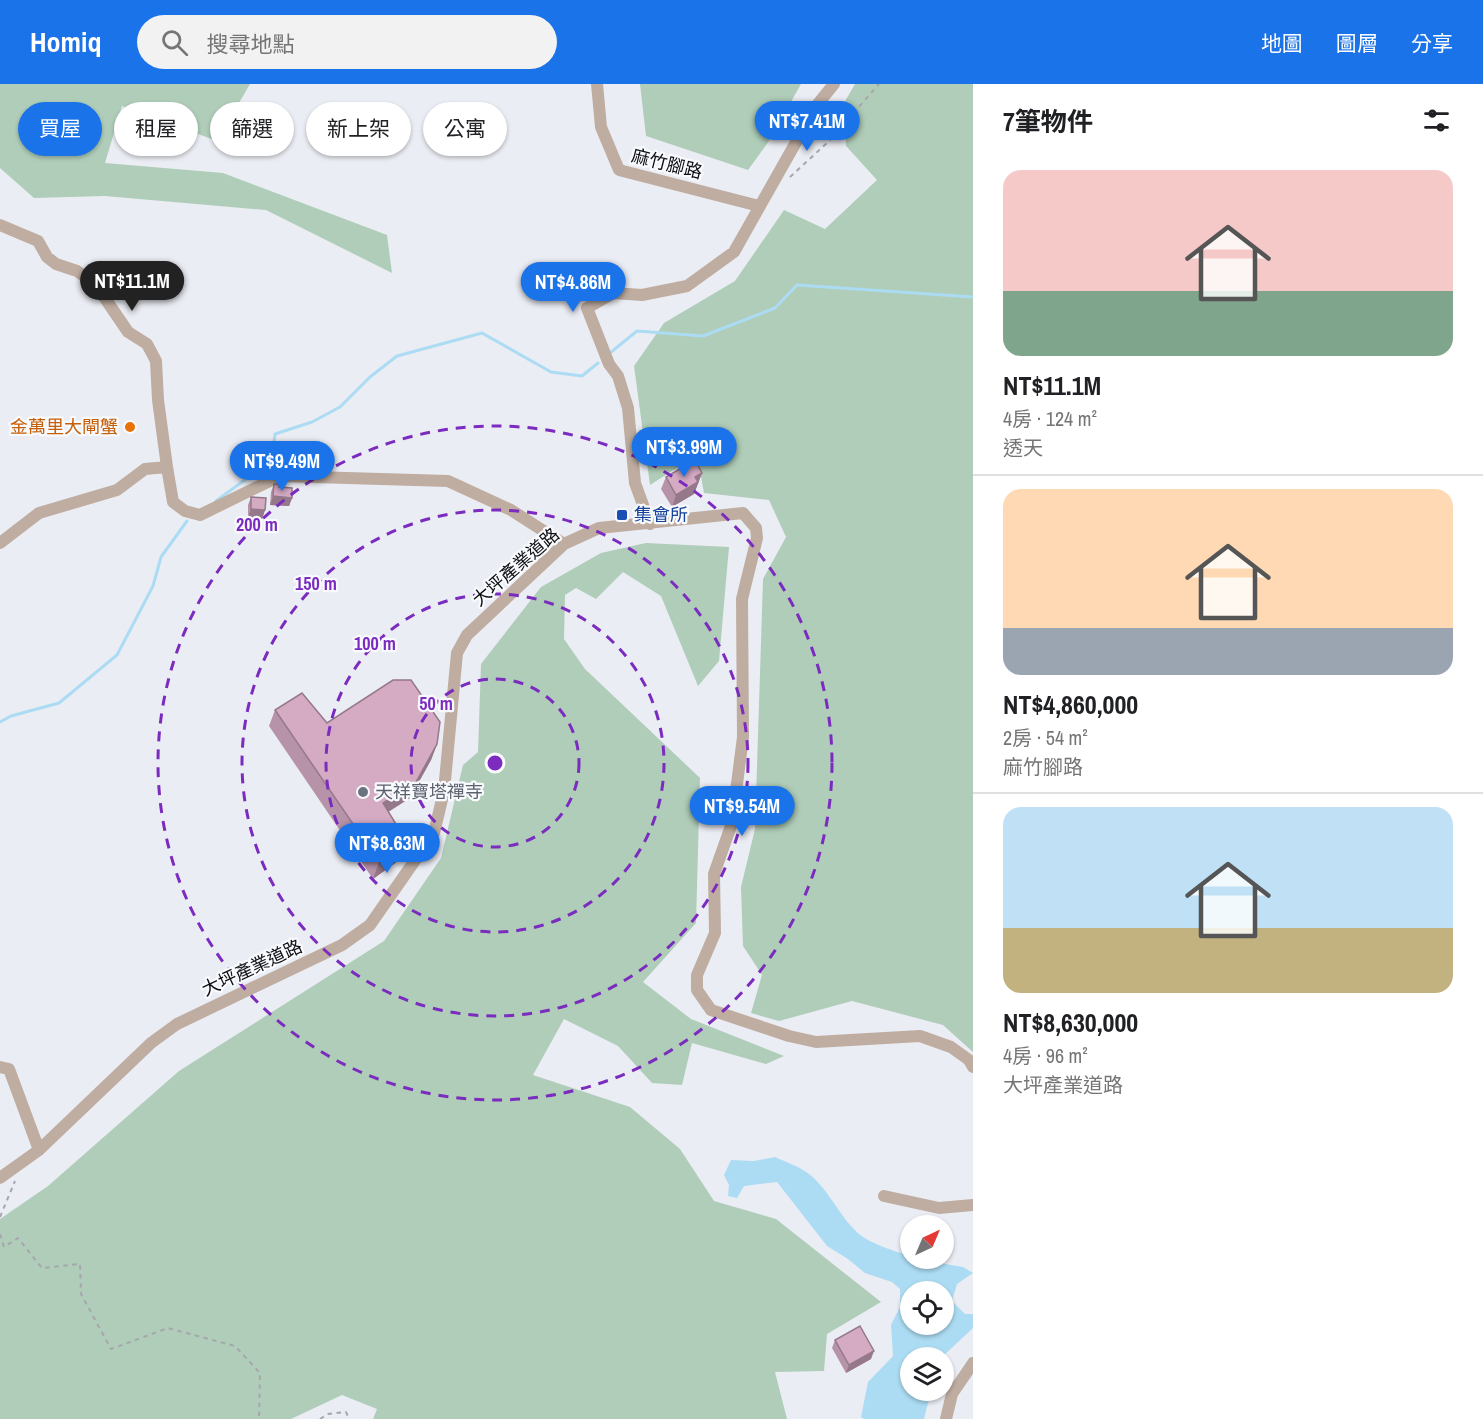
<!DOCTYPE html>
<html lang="zh-TW">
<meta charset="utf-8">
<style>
:root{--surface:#fff;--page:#f2f2f2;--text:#202124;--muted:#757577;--line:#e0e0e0;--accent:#1a73e8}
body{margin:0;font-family:"Archivo Narrow","Noto Sans TC",sans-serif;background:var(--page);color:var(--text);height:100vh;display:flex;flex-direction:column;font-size:22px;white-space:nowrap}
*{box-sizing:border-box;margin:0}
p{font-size:20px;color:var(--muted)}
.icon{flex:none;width:33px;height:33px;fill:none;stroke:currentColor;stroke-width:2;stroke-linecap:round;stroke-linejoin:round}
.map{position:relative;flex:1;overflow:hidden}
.side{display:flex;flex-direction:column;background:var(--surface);width:510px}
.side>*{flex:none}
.guide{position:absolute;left:18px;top:18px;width:570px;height:54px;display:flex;gap:12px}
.needle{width:39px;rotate:44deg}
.fabs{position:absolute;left:900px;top:1131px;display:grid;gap:12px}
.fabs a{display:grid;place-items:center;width:54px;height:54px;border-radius:50%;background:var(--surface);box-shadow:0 2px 4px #0004;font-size:30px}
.price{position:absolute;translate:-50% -51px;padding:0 14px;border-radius:21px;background:var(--accent);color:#fff;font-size:20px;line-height:39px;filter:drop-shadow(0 2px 3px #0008)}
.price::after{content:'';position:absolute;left:50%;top:36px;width:18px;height:14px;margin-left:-9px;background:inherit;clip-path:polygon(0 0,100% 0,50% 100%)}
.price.on{background:#222;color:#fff}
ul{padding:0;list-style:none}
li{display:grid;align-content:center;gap:12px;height:318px;padding:0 30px}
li+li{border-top:2px solid var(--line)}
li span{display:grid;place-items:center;height:186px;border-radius:18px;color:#555}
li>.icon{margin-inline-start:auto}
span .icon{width:108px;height:108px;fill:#fffc;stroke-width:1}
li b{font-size:26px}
h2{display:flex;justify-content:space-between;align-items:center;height:72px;padding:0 30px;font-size:26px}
.pill{padding:0 21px;border-radius:27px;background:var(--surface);box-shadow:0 2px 4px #0004;font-size:21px;line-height:54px}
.pill.on{background:var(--accent);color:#fff}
header{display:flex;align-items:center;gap:36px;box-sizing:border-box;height:84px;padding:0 30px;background:var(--accent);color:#fff}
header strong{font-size:28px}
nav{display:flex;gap:33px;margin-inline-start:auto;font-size:21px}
.search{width:420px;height:54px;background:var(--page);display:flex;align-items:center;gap:15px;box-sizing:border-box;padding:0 21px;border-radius:33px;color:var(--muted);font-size:22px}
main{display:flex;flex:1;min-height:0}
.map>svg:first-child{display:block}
.green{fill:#afcdb9}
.water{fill:#acdcf3;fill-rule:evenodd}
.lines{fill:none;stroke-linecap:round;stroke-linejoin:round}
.stream{stroke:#acdcf3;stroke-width:3}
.path{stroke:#a5a7ac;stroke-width:2;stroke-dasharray:4.5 4.5;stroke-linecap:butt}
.minor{stroke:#bfada1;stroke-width:12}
.wall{fill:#b793a9}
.shaded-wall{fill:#957889}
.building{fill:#d5abc4;stroke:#957889;stroke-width:1.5}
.ring{fill:none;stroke:#7b2cbf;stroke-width:3;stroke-dasharray:10 8}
.food-dot{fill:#e8710a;stroke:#f9fafe;stroke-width:2}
.transit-dot{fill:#1a4fb4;stroke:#f9fafe;stroke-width:2}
.worship-dot{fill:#6b7280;stroke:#f9fafe;stroke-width:2}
.labels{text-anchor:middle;stroke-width:4.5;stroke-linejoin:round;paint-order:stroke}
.street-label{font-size:18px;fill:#0d0e10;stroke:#f9fafe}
.food-label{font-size:18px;fill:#c56008;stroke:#f9fafe;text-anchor:end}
.transit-label{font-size:18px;fill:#164399;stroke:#f9fafe;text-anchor:start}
.worship-label{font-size:18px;fill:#5b616d;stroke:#f9fafe;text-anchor:start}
.centre{fill:#7b2cbf;stroke:#f9fafe;stroke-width:3}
.ring-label{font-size:18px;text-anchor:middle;font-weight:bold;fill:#7b2cbf;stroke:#f9fafe;stroke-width:4.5;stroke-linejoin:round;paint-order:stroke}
</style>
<header>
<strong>Homiq</strong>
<div class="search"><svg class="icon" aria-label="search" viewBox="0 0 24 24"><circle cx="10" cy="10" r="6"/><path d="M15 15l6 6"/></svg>搜尋地點</div>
<nav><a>地圖</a><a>圖層</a><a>分享</a></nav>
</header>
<main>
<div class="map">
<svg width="973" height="1335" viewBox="0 0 973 1335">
<rect width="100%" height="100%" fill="#ebedf4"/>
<!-- green -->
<path class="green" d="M0,0H250L217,57L122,22L105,79L223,89L387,151L392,189L266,126L105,112L34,114L0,84Z
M640,0H801L769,57L748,86L646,52Z
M855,0H973V968L943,941L852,917L779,937L751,929L762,891L743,862L741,803L755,745L763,495L786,453L769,416L704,409L697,371L650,401L634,282L664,239L735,197L784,126L825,145L877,96L846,62L844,19Z
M646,459L729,463L719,577L698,602L661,512L623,488L596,515L576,504L565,511L564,555L585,585L700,694L696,839L643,898L691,935L784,972L766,980L692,959L682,1001L652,999L618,962L564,935L533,991L630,1023L680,1065L714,1117L776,1135L881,1218L827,1250L824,1287L775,1288L787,1335H373L377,1325L342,1311L291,1335H0V1135L48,1102L179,987L384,857L441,774L463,681L478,668L481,580L541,503L601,469Z"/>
<!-- water -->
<path class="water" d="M775,1073C786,1078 800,1083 809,1090C831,1107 840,1136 863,1153C877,1162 895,1167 910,1172V1174L963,1183L973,1189L957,1200L952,1217L965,1230H973V1244L942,1273L910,1274V1306L931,1307L924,1335H864L861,1333L868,1298L893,1272L891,1241L900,1223V1205L892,1198L865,1189L848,1175L827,1162L777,1098L744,1102L737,1114L728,1112L729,1101L724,1091L731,1076L754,1077ZM910,1208H944V1240H910Z"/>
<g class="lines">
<!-- stream -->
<path class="stream" d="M610,269L637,247L703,252L775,224L797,201L973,213
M216,417L246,395L273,367L275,350L312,338L340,323L370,293L397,272L482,249L551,288L582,292L598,279
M0,638L11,632L59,619L117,571L153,502L161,473L187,437"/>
<!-- path -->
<path class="path" d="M790,93L828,58L879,0
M0,1133L15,1097
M0,1150L4,1163L18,1154L42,1184L80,1180L81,1210L111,1265L168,1244L235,1262L260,1289L259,1335
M320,1335L328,1330L346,1328L349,1335"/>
<!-- minor -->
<path class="minor" d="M597,0L601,43L619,86L759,122
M0,141L38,157L47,173L56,180L77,187L96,201L128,248L147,260L156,277L158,316L167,383
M650,440L635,399L628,324L618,292L609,280L587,224L613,209L642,211L687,202L734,168L817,21L834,0
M0,459L39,429L117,406L145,385L167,383L173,418L185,427L200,431L280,392L448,397L511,426L564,460
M0,983L9,985L39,1066
M0,1094L39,1066L151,959L177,940L342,861L370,841L434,749L444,707L457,569L467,551L564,460L599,444L743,429L756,444L757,454L742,515L743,653L732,739L714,790L715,849L697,891V906L711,926L789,952L816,958L920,952L951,963L969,976L973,983
M884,1112L939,1124L973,1121
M946,1335L952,1310L973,1279"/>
</g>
<!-- wall -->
<path class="wall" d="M702,389L694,410L672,423L661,405L666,393Z
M274,400L279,403L292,414L289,422L270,421L271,408Z
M251,413L265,426L262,435L248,434V421Z
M275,626L327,639L437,660L431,676L410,714L388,728L402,774L373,795L269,642Z
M835,1256L871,1275L846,1289L832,1264Z"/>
<!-- shaded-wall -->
<path class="shaded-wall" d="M702,389L694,410L672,423L676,411L695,393Z
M273,412L292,414L289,422L270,421Z
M251,425L265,426L262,435L248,434Z
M437,660L431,676L410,714L377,735L383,719Z
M407,758L402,774L373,795L379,778Z
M874,1267L871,1275L846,1289L849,1281Z"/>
<!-- building -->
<path class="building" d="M695,376L702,389L695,393L698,398L676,411L666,393Z
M274,400L280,401L279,403L292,404V414L273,412Z
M251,413L266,414L265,426L251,425Z
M393,596H411L440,638L437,660L416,698L383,719L407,758L379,778L275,626L302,609L327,639Z
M860,1242L874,1267L849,1281L835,1256Z"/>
<!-- distance rings -->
<g class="ring">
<circle cx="495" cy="679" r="84"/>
<circle cx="495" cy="679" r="169"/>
<circle cx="495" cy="679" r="253"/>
<circle cx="495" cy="679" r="337"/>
</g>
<!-- markers -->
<circle class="food-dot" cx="130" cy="343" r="6"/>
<rect class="transit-dot" x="616" y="425" width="12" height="12" rx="3"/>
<circle class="worship-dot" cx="363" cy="708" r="6"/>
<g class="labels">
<!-- street labels -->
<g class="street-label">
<text transform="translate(667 80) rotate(14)" y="6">麻竹腳路</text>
<text transform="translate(516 483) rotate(-41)" y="6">大坪產業道路</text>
<text transform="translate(252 884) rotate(-25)" y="6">大坪產業道路</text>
</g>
<!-- food labels -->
<g class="food-label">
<text x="118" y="349">金萬里大閘蟹</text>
</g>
<!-- transit labels -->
<g class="transit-label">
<text x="634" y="437">集會所</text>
</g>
<!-- worship labels -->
<g class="worship-label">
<text x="375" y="714">天祥寶塔禪寺</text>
</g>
</g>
<circle cx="495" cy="679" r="9" class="centre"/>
<g class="ring-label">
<text x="257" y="447">200 m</text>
<text x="316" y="506">150 m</text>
<text x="375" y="566">100 m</text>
<text x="436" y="626">50 m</text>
</g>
</svg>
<div class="fabs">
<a><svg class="needle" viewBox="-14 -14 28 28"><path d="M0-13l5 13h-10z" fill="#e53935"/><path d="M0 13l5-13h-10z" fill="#757577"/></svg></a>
<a><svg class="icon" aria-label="locate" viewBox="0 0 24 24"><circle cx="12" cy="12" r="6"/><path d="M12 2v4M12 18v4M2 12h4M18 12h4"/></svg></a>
<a><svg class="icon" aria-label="layers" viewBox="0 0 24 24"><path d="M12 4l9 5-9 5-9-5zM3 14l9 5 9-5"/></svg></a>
</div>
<b class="price" style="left:807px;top:68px">NT$7.41M</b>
<b class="price on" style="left:132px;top:228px">NT$11.1M</b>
<b class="price" style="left:573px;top:229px">NT$4.86M</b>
<b class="price" style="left:684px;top:394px">NT$3.99M</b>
<b class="price" style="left:282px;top:408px">NT$9.49M</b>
<b class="price" style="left:742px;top:753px">NT$9.54M</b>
<b class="price" style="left:387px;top:790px">NT$8.63M</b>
<div class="guide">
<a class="pill on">買屋</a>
<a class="pill">租屋</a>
<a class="pill">篩選</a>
<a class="pill">新上架</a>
<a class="pill">公寓</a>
</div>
</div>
<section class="side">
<h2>7筆物件<svg class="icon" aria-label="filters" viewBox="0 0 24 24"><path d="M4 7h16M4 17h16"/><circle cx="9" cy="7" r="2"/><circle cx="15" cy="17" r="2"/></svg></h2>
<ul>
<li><span style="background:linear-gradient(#f6c9c9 65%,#7fa58c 0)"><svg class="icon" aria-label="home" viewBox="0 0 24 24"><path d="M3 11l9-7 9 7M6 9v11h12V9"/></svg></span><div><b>NT$11.1M</b><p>4房 · 124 m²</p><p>透天</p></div></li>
<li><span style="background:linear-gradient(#ffd9b3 75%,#9aa5b1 0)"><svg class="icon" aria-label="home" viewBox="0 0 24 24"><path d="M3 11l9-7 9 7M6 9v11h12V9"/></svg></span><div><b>NT$4,860,000</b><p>2房 · 54 m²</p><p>麻竹腳路</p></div></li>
<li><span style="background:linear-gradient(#bfe0f5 65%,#c2b280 0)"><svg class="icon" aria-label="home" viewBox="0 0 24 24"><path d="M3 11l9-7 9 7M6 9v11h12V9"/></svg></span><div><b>NT$8,630,000</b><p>4房 · 96 m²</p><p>大坪產業道路</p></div></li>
</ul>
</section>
</main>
